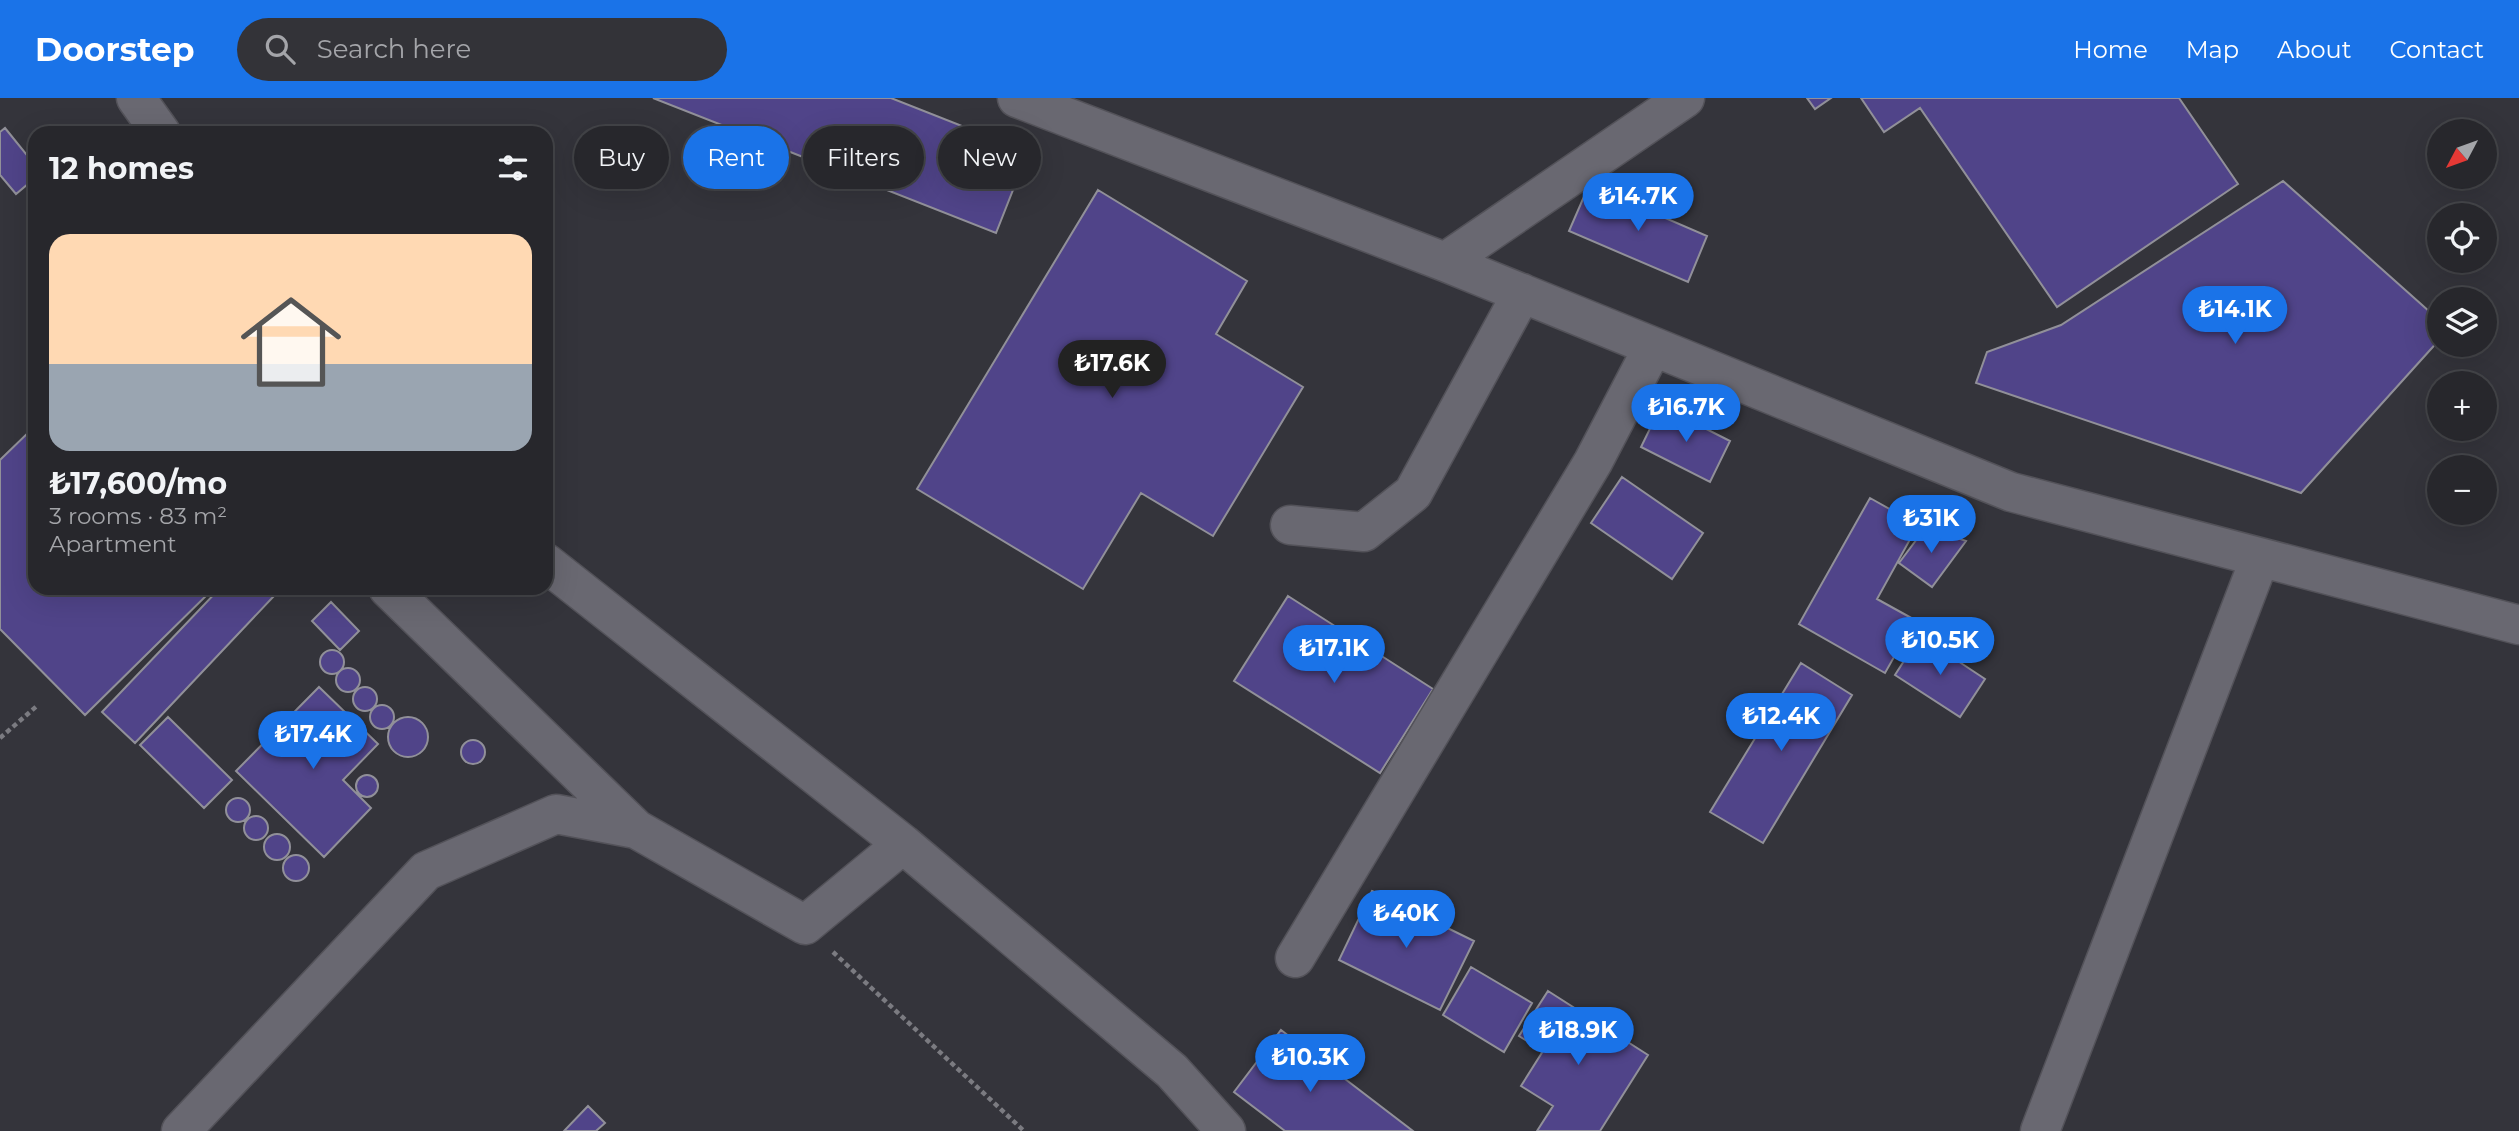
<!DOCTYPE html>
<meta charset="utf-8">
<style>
:root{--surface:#27272c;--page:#333338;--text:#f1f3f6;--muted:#a4a5a9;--line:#434448;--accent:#1a73e8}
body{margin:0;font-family:Montserrat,sans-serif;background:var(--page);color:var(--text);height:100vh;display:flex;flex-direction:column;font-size:26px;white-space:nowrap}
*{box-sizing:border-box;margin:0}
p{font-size:23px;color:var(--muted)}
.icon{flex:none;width:38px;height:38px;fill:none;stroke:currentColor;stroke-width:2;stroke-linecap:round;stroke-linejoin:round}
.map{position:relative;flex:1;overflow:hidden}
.side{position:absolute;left:28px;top:28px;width:525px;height:469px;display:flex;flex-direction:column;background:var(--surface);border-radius:21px;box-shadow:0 7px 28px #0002,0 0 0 2px var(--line)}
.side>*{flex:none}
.guide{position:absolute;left:574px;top:28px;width:665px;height:63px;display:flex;gap:14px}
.needle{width:46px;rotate:229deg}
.buttons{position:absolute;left:2427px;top:21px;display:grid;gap:14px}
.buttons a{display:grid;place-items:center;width:70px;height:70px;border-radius:50%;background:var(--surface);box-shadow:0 7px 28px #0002,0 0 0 2px var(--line);font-size:35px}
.price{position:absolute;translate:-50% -60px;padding:0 16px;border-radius:24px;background:var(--accent);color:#fff;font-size:23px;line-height:46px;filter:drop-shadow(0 2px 4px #0008)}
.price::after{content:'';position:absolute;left:50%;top:42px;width:21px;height:16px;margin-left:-10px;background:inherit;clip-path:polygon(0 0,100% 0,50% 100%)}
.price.active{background:#222;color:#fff}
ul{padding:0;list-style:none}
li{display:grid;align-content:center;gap:14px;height:371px;padding:0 21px}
li span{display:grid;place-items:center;height:217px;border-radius:21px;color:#555}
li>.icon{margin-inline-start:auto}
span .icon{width:126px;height:126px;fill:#fffc;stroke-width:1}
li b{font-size:30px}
h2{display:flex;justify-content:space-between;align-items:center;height:84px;padding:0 21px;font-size:30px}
.pill{padding:0 24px;border-radius:32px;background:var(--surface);box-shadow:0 7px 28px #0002,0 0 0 2px var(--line);font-size:24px;line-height:63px}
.pill.active{background:var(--accent);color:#fff}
header{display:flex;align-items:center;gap:42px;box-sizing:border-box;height:98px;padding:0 35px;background:var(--accent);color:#fff}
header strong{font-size:33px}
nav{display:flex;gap:38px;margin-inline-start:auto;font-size:24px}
.search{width:490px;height:63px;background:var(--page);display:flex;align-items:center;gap:18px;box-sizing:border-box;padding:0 24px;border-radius:38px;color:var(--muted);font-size:26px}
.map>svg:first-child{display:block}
.building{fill:#504489;stroke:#919099;stroke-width:2}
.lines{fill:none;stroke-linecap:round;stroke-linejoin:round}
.minor-casing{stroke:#535259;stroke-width:41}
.path{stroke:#7b7b81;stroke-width:4.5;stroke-dasharray:5 3.5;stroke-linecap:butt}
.minor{stroke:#696871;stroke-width:38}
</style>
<header>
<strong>Doorstep</strong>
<div class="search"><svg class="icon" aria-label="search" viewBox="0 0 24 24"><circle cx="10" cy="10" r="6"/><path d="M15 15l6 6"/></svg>Search here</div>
<nav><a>Home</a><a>Map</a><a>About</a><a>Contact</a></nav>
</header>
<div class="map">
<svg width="2519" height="1033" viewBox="0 0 2519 1033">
<rect width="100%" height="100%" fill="#34343b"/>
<!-- building -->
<path class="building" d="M653,0H891L1028,54L996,135Z
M1807,0H1831L1815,11Z
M1861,0H2179L2238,86L2057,209L1920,10L1884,34Z
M5,30L35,67V80L16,96L0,77V34Z
M2283,83L2440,223V241L2301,395L1976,285L1987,254L2061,227Z
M1589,87L1707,138L1688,184L1569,133Z
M1098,92L1247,183L1216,236L1303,289L1213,438L1141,395L1083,491L917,391Z
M1661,308L1730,343L1710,384L1641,349Z
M35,328V490H214L85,617L0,531V362Z
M1622,379L1703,435L1672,481L1591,425Z
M1870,400L1918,427L1877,501L1915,522L1885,575L1799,526Z
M1926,429L1966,443L1932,489L1899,465Z
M220,490H263L273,499L135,645L102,614Z
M1288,498L1433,591L1380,675L1234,583Z
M331,504L359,533L340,552L312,523Z
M1920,538L1985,581L1960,619L1895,577Z
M320 564a12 12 0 1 1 24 0a12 12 0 1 1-24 0Z
M1801,565L1852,597L1763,745L1710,714Z
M336 582a12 12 0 1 1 24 0a12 12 0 1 1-24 0Z
M319,589L378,646L343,682L371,710L324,759L236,673Z
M353 601a12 12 0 1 1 24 0a12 12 0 1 1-24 0Z
M370 619a12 12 0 1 1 24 0a12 12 0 1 1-24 0Z
M388 639a20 20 0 1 1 40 0a20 20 0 1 1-40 0Z
M168,619L232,682L204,710L140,647Z
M461 654a12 12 0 1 1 24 0a12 12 0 1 1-24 0Z
M356 688a11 11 0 1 1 22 0a11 11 0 1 1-22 0Z
M226 712a12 12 0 1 1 24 0a12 12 0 1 1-24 0Z
M244 730a12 12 0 1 1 24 0a12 12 0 1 1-24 0Z
M264 749a13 13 0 1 1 26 0a13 13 0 1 1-26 0Z
M283 770a13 13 0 1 1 26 0a13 13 0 1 1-26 0Z
M1372,793L1474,843L1440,912L1339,862Z
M1471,869L1532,905L1504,954L1443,917Z
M1548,893L1648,957L1600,1033H1537L1553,1008L1521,988L1543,953L1519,938Z
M1281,932L1413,1033H1285L1234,994Z
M588,1008L605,1025L596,1033H564Z"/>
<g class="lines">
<!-- minor casing -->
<g class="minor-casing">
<path id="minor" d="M136,0L161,35
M1017,0L1445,164L2011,394L2519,527
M1445,164L1685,0
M1290,427L1364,434L1413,395L1522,195
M546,465L903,746L1172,973L1226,1033
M388,490L636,731
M1295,860L1593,364L1653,249
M181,1033L426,773L556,716L636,731L805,827L903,746
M2040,1033L2260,460"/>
</g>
<!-- path -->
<path class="path" d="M0,640L38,607
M833,854L1024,1033"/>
<!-- minor -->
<use href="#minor" class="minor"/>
</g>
</svg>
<div class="buttons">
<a><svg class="needle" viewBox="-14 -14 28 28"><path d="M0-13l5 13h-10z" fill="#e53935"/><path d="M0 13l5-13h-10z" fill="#a4a5a9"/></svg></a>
<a><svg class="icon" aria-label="locate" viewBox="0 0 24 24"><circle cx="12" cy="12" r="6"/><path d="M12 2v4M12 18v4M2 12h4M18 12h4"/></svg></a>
<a><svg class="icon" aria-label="layers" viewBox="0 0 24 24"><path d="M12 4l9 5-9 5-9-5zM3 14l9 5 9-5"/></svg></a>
<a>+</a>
<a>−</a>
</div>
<b class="price" style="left:1638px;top:135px">₺14.7K</b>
<b class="price" style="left:2235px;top:248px">₺14.1K</b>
<b class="price active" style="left:1112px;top:302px">₺17.6K</b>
<b class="price" style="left:1686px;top:346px">₺16.7K</b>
<b class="price" style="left:1931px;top:457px">₺31K</b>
<b class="price" style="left:1940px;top:579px">₺10.5K</b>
<b class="price" style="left:1334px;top:587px">₺17.1K</b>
<b class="price" style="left:1781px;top:655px">₺12.4K</b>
<b class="price" style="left:313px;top:673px">₺17.4K</b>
<b class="price" style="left:1406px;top:852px">₺40K</b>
<b class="price" style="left:1578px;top:969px">₺18.9K</b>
<b class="price" style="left:1310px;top:996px">₺10.3K</b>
<div class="guide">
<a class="pill">Buy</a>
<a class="pill active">Rent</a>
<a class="pill">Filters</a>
<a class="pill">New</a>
</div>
<section class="side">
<h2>12 homes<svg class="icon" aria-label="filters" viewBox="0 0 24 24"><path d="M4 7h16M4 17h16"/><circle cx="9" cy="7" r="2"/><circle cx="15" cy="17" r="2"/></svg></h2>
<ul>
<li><span style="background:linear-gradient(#ffd9b3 60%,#9aa5b1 0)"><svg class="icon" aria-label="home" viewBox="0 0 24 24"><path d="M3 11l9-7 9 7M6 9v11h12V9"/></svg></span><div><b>₺17,600/mo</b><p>3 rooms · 83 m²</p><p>Apartment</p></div></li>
</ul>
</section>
</div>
